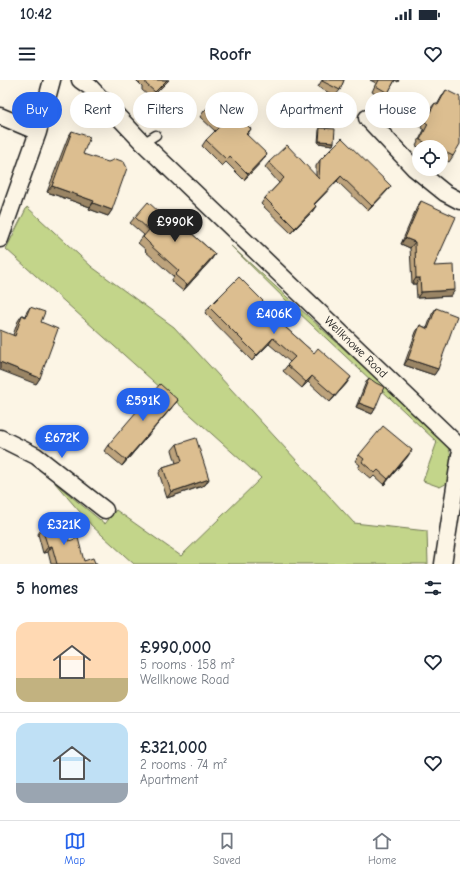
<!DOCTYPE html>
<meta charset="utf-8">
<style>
:root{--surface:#fff;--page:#f6f6f7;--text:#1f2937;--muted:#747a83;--line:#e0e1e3;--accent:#2563eb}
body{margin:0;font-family:"Comic Neue",sans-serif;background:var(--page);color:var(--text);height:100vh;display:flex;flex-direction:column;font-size:15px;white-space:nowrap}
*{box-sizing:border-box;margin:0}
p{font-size:13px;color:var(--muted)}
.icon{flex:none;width:22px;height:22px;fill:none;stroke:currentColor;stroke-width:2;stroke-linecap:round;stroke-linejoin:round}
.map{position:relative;height:484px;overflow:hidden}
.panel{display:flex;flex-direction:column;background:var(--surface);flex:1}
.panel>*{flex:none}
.banner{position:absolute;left:12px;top:12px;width:436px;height:36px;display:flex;gap:8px}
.tools{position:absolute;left:412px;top:60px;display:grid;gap:8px}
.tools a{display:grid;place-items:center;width:36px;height:36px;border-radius:50%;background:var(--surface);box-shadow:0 4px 16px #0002;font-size:20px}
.price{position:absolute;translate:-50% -34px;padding:0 9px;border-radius:14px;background:var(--accent);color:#fff;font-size:13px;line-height:26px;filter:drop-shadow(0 1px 2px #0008)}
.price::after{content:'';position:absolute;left:50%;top:24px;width:12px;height:9px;margin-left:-6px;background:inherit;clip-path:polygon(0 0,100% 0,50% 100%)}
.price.on{background:#222;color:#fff}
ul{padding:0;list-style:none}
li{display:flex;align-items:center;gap:12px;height:100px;padding:0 16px}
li+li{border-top:1px solid var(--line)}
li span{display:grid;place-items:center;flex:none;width:112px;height:80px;border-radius:12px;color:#555}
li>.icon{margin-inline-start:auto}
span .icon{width:48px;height:48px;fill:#fffc;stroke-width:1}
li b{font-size:17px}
h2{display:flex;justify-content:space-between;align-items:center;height:48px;padding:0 16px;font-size:17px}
.pill{padding:0 14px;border-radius:18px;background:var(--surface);box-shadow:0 4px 16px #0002;font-size:14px;line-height:36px}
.pill.on{background:var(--accent);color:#fff}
.status{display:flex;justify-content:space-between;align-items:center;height:28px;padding:0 20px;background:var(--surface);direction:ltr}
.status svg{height:11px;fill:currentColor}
header{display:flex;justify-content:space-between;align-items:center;height:52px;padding:0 16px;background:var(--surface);font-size:18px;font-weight:600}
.tabs{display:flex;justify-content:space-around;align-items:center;height:56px;border-top:1px solid var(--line);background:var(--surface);font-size:11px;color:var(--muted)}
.tabs a{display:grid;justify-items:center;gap:2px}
.tabs .on{color:var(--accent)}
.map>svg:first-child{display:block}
.green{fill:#c3d58a;stroke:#707853}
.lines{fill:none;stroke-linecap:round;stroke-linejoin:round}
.lane-casing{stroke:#1c1c1c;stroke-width:11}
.street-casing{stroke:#1c1c1c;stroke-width:19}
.lane{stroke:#fcf5e5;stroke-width:8}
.street{stroke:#fcf5e5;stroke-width:16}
.wall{fill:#bda37c;stroke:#1c1c1c}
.shaded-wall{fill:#9a8565;stroke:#1c1c1c}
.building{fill:#dcbe90;stroke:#1c1c1c}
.labels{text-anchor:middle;stroke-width:4;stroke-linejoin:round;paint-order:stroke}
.street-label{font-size:12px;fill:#1c1c1c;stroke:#fcf5e5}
</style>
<div class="status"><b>10:42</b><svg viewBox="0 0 49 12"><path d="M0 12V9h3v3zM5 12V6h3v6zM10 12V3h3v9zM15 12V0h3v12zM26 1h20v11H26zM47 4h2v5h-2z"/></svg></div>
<header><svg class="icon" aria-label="menu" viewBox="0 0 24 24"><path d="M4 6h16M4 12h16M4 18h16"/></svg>Roofr<svg class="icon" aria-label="heart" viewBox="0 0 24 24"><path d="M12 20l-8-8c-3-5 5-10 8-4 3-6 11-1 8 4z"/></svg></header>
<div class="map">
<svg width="460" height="484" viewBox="0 0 460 484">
<rect width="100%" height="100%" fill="#fcf5e5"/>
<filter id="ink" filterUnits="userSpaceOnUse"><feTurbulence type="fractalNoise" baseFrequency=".025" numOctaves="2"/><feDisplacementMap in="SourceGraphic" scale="8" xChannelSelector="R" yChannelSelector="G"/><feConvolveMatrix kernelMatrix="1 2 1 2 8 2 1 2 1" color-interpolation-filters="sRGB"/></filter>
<g filter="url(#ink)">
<!-- green -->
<path class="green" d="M27,127L92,187L174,247L354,443L427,451L428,484H134L92,446L55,403L105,444L116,430L181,476L261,398L6,169Z
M231,166L443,359C454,375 452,383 451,401L440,407L423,401L437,362L297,231Z"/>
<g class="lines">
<!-- lane casing -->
<g class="lane-casing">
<path id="lane" d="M143,63L156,55"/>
</g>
<!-- street casing -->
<g class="street-casing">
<path id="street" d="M80,0L90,7L143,63L460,367
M0,36L38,52
M367,38L414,88L445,113L460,121
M0,159L38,52L52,0
M0,358L36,376L105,430
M443,484L460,375"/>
</g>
<!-- lane -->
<use href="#lane" class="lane"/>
<!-- street -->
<use href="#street" class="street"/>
</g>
<!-- wall -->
<path class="wall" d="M136,0H169L151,18L142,10V6Z
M322,0H344L340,10L335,16L318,7Z
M370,0H399L398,2L395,0L388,13L384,19L372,12L376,3Z
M446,10L453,76L449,82L441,78V67H419L416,66L424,50L421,48L430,29L435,23L437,25L442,16Z
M204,31L251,49L247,55L263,80L244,100L226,82L222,86L202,66L206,60L215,51L200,37Z
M320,48L334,62L333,65L318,63L319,50Z
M72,51L83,74L112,130L108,136L89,129L90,127L47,112L68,57Z
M320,80L391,106L387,111L368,131L337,101L314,125L316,126L312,132L291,153L261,124L265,118L279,103L265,87L269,82L316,96V86Z
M421,121L434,186L451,216L417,218L416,204H412L410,168L401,164L417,127Z
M135,137L170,142L191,153L215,174L211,180L183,211L171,201L174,197L145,171L146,170L138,163L144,155L130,143Z
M30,227L41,242L40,298L36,304L13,255L18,241L22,235L25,236L26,233Z
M209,227L285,247L347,303L330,322L308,302L302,308L283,291L290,282L269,264L252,281L205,233Z
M436,228L438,289L434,295L404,285L416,252L420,245L427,248L432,234Z
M369,298L375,329L372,334L356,327L366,302Z
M178,320L173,326L122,386L104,371L108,365Z
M177,364L209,399L205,405L167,418L159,393L163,387L176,383L172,370Z
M359,375L408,376L384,405L374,396L371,399L358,388L360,385L355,381Z
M42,448L69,461L84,481L97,484H51L48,472L43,473L38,454Z"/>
<!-- shaded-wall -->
<path class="shaded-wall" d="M167,0H169L151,18L155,12Z
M319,61L334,62L333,65L318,63Z
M267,74L263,80L244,100L248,94Z
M341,96L337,101L309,130L314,124Z
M52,106L94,121L90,127L47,112Z
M391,106L387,111L368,131L372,126Z
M93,123L112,130L108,136L89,129Z
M316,126L312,132L291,153L295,148Z
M405,158L415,162L410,168L401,164Z
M215,174L211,180L183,211L187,205Z
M416,198H420L416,204H412Z
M455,210L451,216L417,218L421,212Z
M273,258L269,264L252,281L257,275Z
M408,279L438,289L434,295L404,285Z
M0,282L40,298L36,304L0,290Z
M312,296L308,302L302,308L306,302Z
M351,297L347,303L330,322L335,316Z
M178,320L173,326L122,386L126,380Z
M359,323L375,329L372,334L356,327Z
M412,370L408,376L384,405L388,399Z
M209,399L205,405L167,418L171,412Z
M52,466L48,472L43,473L48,467Z"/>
<!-- building -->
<path class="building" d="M146,0H167L155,12L146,4Z
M323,0H344L340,10L322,1Z
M379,0H395L388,13L376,6Z
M446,10L460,17V64L453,76L441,70V67H435L420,60L428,44L425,42L435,23L438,25Z
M218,17L251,49L246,54L267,74L248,94L230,76L227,80L206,60L220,46L204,31Z
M320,48L335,49L334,62L319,61Z
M72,51L90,57L83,74L108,82L116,79L124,82L127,88L112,130L93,123L94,121L52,106Z
M342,58L391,106L372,126L341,96L314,124L316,126L295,148L265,118L284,98L269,82L287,65L319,99L320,80Z
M421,121L456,137L434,186L454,185L455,210L421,212L420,198H416L415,162L405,158Z
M148,122L170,142L175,136L192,152L191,153L215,174L187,205L175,195L179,191L150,165V164L143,157L149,150L135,137Z
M239,197L287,245L285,247L314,273L318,268L351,297L335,316L312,296L306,302L287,285L295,277L273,258L257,275L209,227Z
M30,227L45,232L41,242L58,249L40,298L0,282V250L15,256L22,235L26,237Z
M436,228L457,236L438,289L408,279L420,245L428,249Z
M369,298L376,303L384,307L375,329L359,323Z
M160,304L178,320L126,380L108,365Z
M383,346L412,370L388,399L378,390L375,393L362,382L364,379L359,375Z
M196,358L209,399L171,412L163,387L182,381L177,364Z
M64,441L69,461L78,458L84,481L93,478L95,483H97V484H57L52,466L48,467L42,448Z"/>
</g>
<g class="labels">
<!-- street labels -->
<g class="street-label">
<text transform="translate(356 267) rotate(44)" y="4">Wellknowe Road</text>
</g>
</g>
</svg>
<div class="tools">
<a><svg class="icon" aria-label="locate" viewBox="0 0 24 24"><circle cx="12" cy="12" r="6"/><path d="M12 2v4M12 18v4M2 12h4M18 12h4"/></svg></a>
</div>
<b class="price on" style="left:175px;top:163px">£990K</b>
<b class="price" style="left:274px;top:255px">£406K</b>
<b class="price" style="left:143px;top:342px">£591K</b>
<b class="price" style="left:62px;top:379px">£672K</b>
<b class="price" style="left:64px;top:466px">£321K</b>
<div class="banner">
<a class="pill on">Buy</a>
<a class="pill">Rent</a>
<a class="pill">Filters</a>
<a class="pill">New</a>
<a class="pill">Apartment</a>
<a class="pill">House</a>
</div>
</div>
<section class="panel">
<h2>5 homes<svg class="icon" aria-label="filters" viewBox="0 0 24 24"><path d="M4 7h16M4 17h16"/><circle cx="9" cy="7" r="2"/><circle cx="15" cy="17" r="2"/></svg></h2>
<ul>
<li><span style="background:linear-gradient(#ffd9b3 70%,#c2b280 0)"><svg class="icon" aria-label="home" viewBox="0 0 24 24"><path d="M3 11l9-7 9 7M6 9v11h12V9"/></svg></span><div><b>£990,000</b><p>5 rooms · 158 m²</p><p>Wellknowe Road</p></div><svg class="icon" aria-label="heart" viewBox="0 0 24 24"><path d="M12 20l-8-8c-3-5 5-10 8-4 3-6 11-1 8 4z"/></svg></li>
<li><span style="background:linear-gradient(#bfe0f5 75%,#9aa5b1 0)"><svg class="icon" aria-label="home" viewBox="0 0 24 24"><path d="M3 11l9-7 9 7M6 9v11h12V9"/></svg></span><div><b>£321,000</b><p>2 rooms · 74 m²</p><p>Apartment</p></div><svg class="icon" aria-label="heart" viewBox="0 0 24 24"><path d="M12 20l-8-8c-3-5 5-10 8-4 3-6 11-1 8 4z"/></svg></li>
</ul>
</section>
<nav class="tabs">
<a class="on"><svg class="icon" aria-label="map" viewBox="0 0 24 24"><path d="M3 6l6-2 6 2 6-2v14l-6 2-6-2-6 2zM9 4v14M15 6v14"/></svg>Map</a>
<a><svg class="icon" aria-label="saved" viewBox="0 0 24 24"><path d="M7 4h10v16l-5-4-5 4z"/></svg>Saved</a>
<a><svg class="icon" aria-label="home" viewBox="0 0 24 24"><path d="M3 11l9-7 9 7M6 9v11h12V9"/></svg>Home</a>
</nav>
